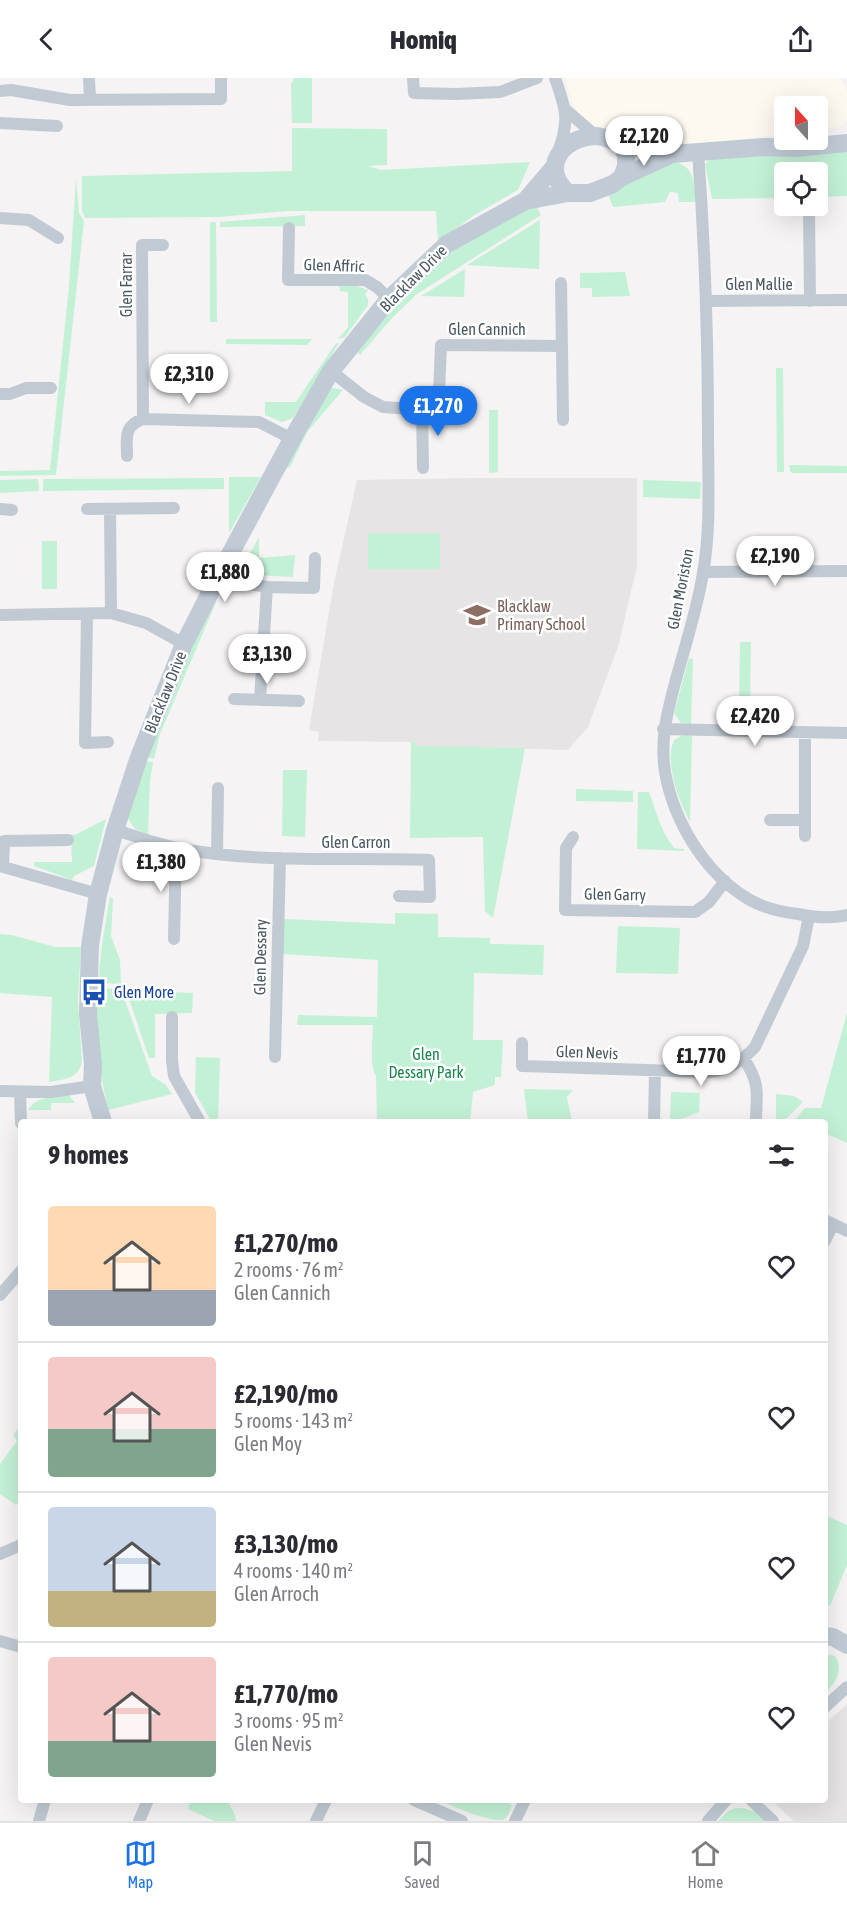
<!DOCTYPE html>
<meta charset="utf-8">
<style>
:root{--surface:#fff;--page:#f7f7f7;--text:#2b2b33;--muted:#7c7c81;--line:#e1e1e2;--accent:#1a73e8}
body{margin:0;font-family:"Asap Condensed",sans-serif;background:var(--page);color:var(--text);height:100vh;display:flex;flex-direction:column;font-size:22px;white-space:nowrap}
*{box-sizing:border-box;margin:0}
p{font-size:20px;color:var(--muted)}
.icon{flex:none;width:33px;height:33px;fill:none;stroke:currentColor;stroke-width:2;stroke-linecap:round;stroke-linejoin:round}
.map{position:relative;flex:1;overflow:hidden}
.drawer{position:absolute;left:18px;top:1041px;width:810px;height:684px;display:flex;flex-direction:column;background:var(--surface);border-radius:6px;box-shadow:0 6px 24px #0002}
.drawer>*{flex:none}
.needle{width:39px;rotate:339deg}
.tools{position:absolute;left:774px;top:18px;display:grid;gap:12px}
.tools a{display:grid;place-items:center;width:54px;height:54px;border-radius:6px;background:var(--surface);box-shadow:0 6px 24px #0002;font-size:30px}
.price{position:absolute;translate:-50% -51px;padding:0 14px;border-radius:21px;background:#fff;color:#222;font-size:20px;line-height:39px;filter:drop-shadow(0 2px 3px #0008)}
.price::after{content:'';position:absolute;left:50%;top:36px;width:18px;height:14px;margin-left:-9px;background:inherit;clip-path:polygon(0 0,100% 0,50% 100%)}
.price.active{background:var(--accent);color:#fff}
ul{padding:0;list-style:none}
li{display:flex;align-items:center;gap:18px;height:150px;padding:0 30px}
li+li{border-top:2px solid var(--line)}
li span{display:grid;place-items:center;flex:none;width:168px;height:120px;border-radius:6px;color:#555}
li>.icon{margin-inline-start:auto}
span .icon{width:72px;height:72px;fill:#fffc;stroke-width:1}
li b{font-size:26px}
h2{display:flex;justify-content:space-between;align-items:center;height:72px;padding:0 30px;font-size:26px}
header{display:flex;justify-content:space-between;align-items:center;height:78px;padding:0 30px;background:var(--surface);font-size:27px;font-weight:800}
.tab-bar{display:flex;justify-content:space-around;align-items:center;height:84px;border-top:2px solid var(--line);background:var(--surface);font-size:16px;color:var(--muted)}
.tab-bar a{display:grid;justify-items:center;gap:3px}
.tab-bar .active{color:var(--accent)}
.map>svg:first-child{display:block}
.commercial{fill:#fdf9ef}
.education{fill:#e6e4e5}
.green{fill:#c3f1d5}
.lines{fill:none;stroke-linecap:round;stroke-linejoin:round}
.street{stroke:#c1cad2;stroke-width:12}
.secondary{stroke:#c1cbd6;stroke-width:18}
.labels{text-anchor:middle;stroke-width:5;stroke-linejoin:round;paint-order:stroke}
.street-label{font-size:16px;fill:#4a5661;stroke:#fff}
.education-label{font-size:16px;fill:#785e54;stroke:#fff;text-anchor:start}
.transit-label{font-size:16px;fill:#164399;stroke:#fff;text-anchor:start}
.park-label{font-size:16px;fill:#17864f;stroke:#fff}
</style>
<header><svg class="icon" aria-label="back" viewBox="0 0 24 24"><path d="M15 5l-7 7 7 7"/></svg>Homiq<svg class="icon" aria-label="share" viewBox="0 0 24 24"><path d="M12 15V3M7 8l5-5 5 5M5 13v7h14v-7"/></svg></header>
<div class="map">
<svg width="847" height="1743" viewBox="0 0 847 1743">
<rect width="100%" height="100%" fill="#f5f3f3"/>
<!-- commercial -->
<path class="commercial" d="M565,0H840L847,13V42L840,49L818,52V28H784V56L699,66L662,65L631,61L595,49L582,39L574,29Z"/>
<!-- education -->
<path class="education" d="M471,400H637V488L618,569L588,649L568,672L416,668L415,665L411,664L318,663L319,654L309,652L334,505L357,402Z
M847,1626V1743H794L771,1722H825V1646Z"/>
<!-- green -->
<path class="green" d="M294,0H312V45H292L291,6Z
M292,50L387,51V87L368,88L381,92L530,84L518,112L473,138L438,164L436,133H287L219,139L85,140L82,133V98L292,93Z
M847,70V118L818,119V94H784V120L712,121L705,86L711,80Z
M669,83C695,86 694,103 696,124H679L678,115L670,114L665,124L613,129L608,116Z
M76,100L79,135L84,143L56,397L0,398V393L50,392L69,208Z
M536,127L541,137L417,216L393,239L360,277L355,272L393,226L451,175L483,152Z
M305,137V148L220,149V144Z
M540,142L539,191L467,187Z
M210,144H216L217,244H210Z
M465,191L464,219L421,218Z
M625,194L630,218L592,219V210H580V195Z
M339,208H357L368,212L365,216L368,221V227L345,259L338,261L348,249V214L340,213Z
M226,261H312L307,267L226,266Z
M336,265H339L293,340L282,344L265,337V324H296Z
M776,290H783L784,394H777Z
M333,310L343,312L307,354L290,389L284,391L325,315Z
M489,332H498V394L489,395Z
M789,387L847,388V395H792L790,393Z
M229,399H261L229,455Z
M224,400V411L43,413V401Z
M38,401L39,413L0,415V402Z
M643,402L701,404L700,421L643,419Z
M368,455H440V491H368Z
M259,459V480L295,477L293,499L253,497L241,492Z
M42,463H57V511H42Z
M214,522H217L160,656L154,681L147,679L174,605Z
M740,564H751L750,635H739Z
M689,580L693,581L691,646L681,645L674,635Z
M683,657L692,658L690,744C679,723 664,685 674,662Z
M411,664H416V668L525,670L493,840L485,833L483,759L410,760Z
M144,683L153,684L150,703L148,756L135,751L128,741Z
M283,692H307L305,759L282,758Z
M576,711L633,713V724L576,723Z
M638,714H649C656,733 661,754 674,770L684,771V773L637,771Z
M106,741L94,788L74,798L72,802L34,788V784H72L71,756L75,757Z
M110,819L113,820L111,858L120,882L121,906L98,905L102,866Z
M395,835L438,836V859L490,860V866L544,867L543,897L474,895L473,962H503L501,999H495V1007L473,1014L470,1044H377L376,998C369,985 373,963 373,947H297L298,937L377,939L378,882L282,876L284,841L395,846Z
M618,848L680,850L678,896L616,895Z
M0,856L12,857L55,869H81L78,922L82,983C79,1001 65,1001 49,1004L52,919L0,915Z
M99,910L121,911L152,998L166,1007L172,1016L108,1032L96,973V917H99Z
M126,912L193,915L192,935L155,936V980H149Z
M847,935V1065L825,1055V1044H793L805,1030H821Z
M196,979L220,980L218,1041H210L195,1015Z
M524,1011L573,1012L567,1019L572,1044H528Z
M671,1014L700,1015L699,1034L681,1041L680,1044H670Z
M776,1016L794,1018L803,1024L783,1044H735V1042L776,1043Z
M69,1017L75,1025H51V1032H28C36,1018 54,1019 69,1017Z
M21,1347V1421L16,1427L0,1416V1386L17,1363L13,1357Z
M825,1437L847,1447V1487L830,1528L825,1526Z
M825,1576L835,1578C844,1592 836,1605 825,1615Z
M191,1722H227L235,1737L236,1743H214L188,1731Z
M439,1722H502L512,1727C510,1732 509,1740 502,1742C486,1743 454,1729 439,1722Z
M736,1730C750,1730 757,1734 767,1743H718L728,1733Z"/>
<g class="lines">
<!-- street -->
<path class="street" d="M89,0L90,22
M413,0L414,15L456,16L500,14L537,0
M555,0C566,31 570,42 558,74
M0,13L11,12L70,22L221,21V0
M566,32L596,58
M0,45L57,48
M698,74C705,169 708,260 708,355C708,400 711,451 703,495C697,532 685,568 675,605C667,635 660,662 665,694C674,744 705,796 750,822C764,830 782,834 798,836C813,839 832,841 847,837
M809,128L810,223
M0,140L29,142L58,160
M289,150L288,202H365L377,209L389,221
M561,205L563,342
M707,223L847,222
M331,293L364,319L383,329L411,331L422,329L439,315L441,267L560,268
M0,316H10L26,310H51
M422,329L423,390
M143,341L142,167H163
M127,378C127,360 123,348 143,341L259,344L292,361
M0,431L12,432
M87,431L174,430
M110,431L111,535
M221,493L250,506L267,509L314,510L315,480
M703,494L847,493
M0,537L111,535L146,545L184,566
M87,537L85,665L108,664
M234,621L299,623
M260,622L267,509
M663,651L847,655
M770,742H804
M115,752C136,758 156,766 177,770C259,786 346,779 429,782L430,819L399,818
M805,758V655
M573,759L566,770L565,832L695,834L709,824L725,803
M217,776L218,710
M0,788L98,816
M3,788L4,763L68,762
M174,861L176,770
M172,939V983L174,998L200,1044
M522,965V988L708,994C728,992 741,984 755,969L803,868L809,838
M275,979L280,780
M744,981C760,1005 757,1015 756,1041
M0,1013L51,1014L92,1008
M20,1014L21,1045
M654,1044L655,992
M825,1142L847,1153
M825,1163L833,1146
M0,1217L21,1193
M0,1476L21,1467
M0,1563L21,1569
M825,1629L847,1609
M414,1722L462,1743
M751,1722L773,1743
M39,1743L45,1722
M139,1743L148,1722
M316,1743L326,1722
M515,1743L525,1722
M708,1743L726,1722"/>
<!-- secondary -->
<path class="secondary" d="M622,66L672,76L765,69L797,70L847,65
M622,99L672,76
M525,123L554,89
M103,1044L92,1008L93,986L88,936L90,868L98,816L115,752L139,679L184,566L221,493L292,361L331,293L389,221L447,166L525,123L568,115H590L613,106L622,99L626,88V78L622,66C613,63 604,58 595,58C561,60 540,90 568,115
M825,1558L833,1559L847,1567"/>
</g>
<!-- icons -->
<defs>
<g id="school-bare" transform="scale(2.07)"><path d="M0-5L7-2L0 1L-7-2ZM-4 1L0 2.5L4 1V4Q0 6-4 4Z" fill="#8d6e63" stroke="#fff" stroke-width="2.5" paint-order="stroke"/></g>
<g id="bus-bare" transform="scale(2.07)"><path d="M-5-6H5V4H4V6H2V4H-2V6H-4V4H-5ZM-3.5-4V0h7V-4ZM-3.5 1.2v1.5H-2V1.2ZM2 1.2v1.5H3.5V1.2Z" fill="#1a4fb4" stroke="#fff" stroke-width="2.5" paint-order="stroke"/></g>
</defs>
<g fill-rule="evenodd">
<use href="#school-bare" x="477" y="537"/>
<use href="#bus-bare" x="94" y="914"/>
</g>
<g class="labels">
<!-- street labels -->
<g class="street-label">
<text transform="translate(334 187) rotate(2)" y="6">Glen Affric</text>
<text transform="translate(413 200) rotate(-45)" y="6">Blacklaw Drive</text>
<text x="759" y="212">Glen Mallie</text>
<text transform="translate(126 207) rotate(-90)" y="6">Glen Farrar</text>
<text x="487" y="257">Glen Cannich</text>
<text transform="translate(680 511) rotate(-79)" y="6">Glen Moriston</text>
<text transform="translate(165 614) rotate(-68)" y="6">Blacklaw Drive</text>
<text x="356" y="770">Glen Carron</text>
<text transform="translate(615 816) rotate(1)" y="6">Glen Garry</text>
<text transform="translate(260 879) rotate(-89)" y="6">Glen Dessary</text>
<text transform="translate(587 974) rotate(2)" y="6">Glen Nevis</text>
</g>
<!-- education labels -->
<g class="education-label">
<text x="497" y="534">Blacklaw<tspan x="497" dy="18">Primary School</tspan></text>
</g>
<!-- transit labels -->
<g class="transit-label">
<text x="114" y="920">Glen More</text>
</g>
<!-- park labels -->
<g class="park-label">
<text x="426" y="982">Glen<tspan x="426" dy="18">Dessary Park</tspan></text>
</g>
</g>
</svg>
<div class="tools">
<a><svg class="needle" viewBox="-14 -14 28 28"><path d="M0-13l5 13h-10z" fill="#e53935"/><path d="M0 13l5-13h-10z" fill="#7c7c81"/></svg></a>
<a><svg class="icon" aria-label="locate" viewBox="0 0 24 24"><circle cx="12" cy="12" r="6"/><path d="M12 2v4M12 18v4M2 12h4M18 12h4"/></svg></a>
</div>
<b class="price" style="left:644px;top:89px">£2,120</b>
<b class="price" style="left:189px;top:327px">£2,310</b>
<b class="price active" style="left:438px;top:359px">£1,270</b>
<b class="price" style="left:775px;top:509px">£2,190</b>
<b class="price" style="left:225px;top:525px">£1,880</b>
<b class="price" style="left:267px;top:607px">£3,130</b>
<b class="price" style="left:755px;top:669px">£2,420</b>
<b class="price" style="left:161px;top:815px">£1,380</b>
<b class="price" style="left:701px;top:1009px">£1,770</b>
<section class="drawer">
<h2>9 homes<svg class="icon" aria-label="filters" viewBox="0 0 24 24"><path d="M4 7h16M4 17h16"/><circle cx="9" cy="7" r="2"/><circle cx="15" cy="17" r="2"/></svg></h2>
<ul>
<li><span style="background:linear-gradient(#ffd9b3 70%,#9aa5b1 0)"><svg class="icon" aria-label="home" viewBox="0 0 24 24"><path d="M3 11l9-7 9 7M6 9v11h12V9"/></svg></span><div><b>£1,270/mo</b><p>2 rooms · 76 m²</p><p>Glen Cannich</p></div><svg class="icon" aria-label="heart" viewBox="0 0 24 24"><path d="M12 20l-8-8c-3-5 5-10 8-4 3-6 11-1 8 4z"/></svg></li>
<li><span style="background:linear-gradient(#f6c9c9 60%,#7fa58c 0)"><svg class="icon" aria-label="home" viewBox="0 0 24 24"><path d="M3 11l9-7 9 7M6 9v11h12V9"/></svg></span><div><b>£2,190/mo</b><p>5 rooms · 143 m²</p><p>Glen Moy</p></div><svg class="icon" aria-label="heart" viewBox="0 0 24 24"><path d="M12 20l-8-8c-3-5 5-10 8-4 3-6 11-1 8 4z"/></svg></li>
<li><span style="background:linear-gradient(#c9d6e8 70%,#c2b280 0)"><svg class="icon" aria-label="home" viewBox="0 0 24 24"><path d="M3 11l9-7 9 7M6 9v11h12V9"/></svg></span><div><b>£3,130/mo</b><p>4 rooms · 140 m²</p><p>Glen Arroch</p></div><svg class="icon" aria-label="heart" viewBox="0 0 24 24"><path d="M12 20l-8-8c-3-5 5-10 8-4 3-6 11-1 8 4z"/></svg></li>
<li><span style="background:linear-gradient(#f6c9c9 70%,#7fa58c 0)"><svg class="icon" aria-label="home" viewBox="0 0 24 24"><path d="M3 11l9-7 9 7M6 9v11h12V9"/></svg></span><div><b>£1,770/mo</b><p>3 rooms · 95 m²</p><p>Glen Nevis</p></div><svg class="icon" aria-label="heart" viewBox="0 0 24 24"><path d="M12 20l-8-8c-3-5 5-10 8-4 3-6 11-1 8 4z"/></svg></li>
</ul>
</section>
</div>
<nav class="tab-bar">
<a class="active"><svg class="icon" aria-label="map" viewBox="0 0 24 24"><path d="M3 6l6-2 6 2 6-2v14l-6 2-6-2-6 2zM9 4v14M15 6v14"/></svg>Map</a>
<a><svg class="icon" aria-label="saved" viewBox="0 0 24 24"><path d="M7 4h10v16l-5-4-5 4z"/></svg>Saved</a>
<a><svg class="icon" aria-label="home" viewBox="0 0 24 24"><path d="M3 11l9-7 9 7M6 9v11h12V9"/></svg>Home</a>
</nav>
